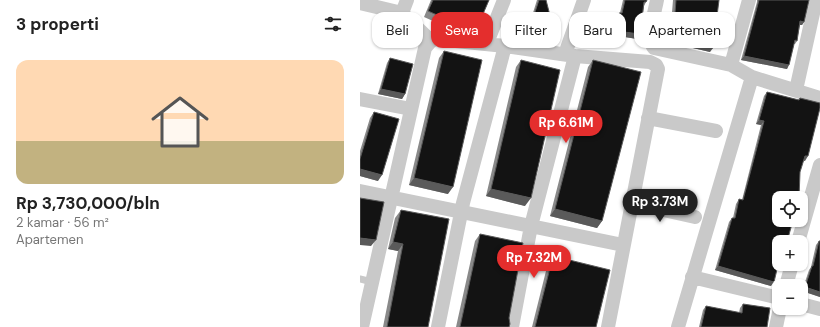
<!DOCTYPE html>
<html lang="id">
<meta charset="utf-8">
<style>
:root{--surface:#fff;--page:#f6f6f6;--text:#222;--muted:#767676;--accent:#e42e2d}
body{margin:0;font-family:"DM Sans",sans-serif;background:var(--page);color:var(--text);height:100vh;display:flex;flex-direction:column;font-size:15px;white-space:nowrap}
*{box-sizing:border-box;margin:0}
p{font-size:13px;color:var(--muted)}
.icon{flex:none;width:22px;height:22px;fill:none;stroke:currentColor;stroke-width:2;stroke-linecap:round;stroke-linejoin:round}
.map{position:relative;flex:1;overflow:hidden}
.drawer{display:flex;flex-direction:column;background:var(--surface);width:360px}
.drawer>*{flex:none}
.guide{position:absolute;left:12px;top:12px;width:380px;height:36px;display:flex;gap:8px}
.buttons{position:absolute;left:412px;top:191px;display:grid;gap:8px}
.buttons a{display:grid;place-items:center;width:36px;height:36px;border-radius:8px;background:var(--surface);box-shadow:0 1px 3px #0004;font-size:20px}
.price{position:absolute;translate:-50% -34px;padding:0 9px;border-radius:14px;background:var(--accent);color:#fff;font-size:13px;line-height:26px;filter:drop-shadow(0 1px 2px #0008)}
.price::after{content:'';position:absolute;left:50%;top:24px;width:12px;height:9px;margin-left:-6px;background:inherit;clip-path:polygon(0 0,100% 0,50% 100%)}
.price.current{background:#222;color:#fff}
ul{padding:0;list-style:none}
li{display:grid;align-content:center;gap:8px;height:212px;padding:0 16px}
li span{display:grid;place-items:center;height:124px;border-radius:12px;color:#555}
li>.icon{margin-inline-start:auto}
span .icon{width:72px;height:72px;fill:#fffc;stroke-width:1}
li b{font-size:17px}
h2{display:flex;justify-content:space-between;align-items:center;height:48px;padding:0 16px;font-size:17px}
.tag{padding:0 14px;border-radius:12px;background:var(--surface);box-shadow:0 1px 3px #0004;font-size:14px;line-height:36px}
.tag.current{background:var(--accent);color:#fff}
main{display:flex;flex:1;min-height:0}
.map>svg:first-child{display:block}
.lines{fill:none;stroke-linecap:round;stroke-linejoin:round}
.lane{stroke:#c9c9c9;stroke-width:7}
.street{stroke:#c9c9c9;stroke-width:14}
.wall{fill:#898989}
.shaded-wall{fill:#5a5a5a}
.building{fill:#131313;stroke:#5a5a5a}
</style>
<main>
<section class="drawer">
<h2>3 properti<svg class="icon" aria-label="filters" viewBox="0 0 24 24"><path d="M4 7h16M4 17h16"/><circle cx="9" cy="7" r="2"/><circle cx="15" cy="17" r="2"/></svg></h2>
<ul>
<li><span style="background:linear-gradient(#ffd9b3 65%,#c2b280 0)"><svg class="icon" aria-label="home" viewBox="0 0 24 24"><path d="M3 11l9-7 9 7M6 9v11h12V9"/></svg></span><div><b>Rp 3,730,000/bln</b><p>2 kamar · 56 m²</p><p>Apartemen</p></div></li>
</ul>
</section>
<div class="map">
<svg width="460" height="327" viewBox="0 0 460 327">
<rect width="100%" height="100%" fill="#fff"/>
<g class="lines">
<!-- lane -->
<path class="lane" d="M0,279L12,282"/>
<!-- street -->
<path class="street" d="M297,0C295,11 286,40 294,48L371,65L392,77L460,98
M0,3L42,13L71,41
M42,13L47,0
M127,43L144,0
M145,46L215,56L290,62L296,65L298,69L248,327
M205,54L224,0
M371,65L389,0
M436,90L456,0
M0,99L51,109
M288,118L356,131
M0,191L263,245
M272,203L335,217
M438,242L460,165
M332,277L419,298
M426,286L432,264
M441,304L460,309
M2,327L65,48L71,41L76,39L145,46L103,203L78,327
M152,327L171,226L215,56
M318,327L392,77
M416,327L420,308"/>
</g>
<!-- wall -->
<path class="wall" d="M71,0H129L117,28L112,34L100,33L64,17Z
M177,0H186L192,40L167,32Z
M263,0H287L284,6L280,34L277,39L253,35L256,17L259,13H260Z
M313,0H359L350,52L303,41L305,28L308,24L311,25Z
M397,0H449L444,22L442,25H440L437,41L435,44H434L427,69L381,60L397,2Z
M84,51L88,194L49,185L79,58Z
M30,58L45,94L42,99L18,94L27,63Z
M161,60L165,206L126,196L156,67Z
M233,60L242,221L237,228L190,216L228,67Z
M407,92L438,100L440,98L445,161L443,160L419,242L411,286L355,270L369,222L372,218H373L376,204L379,199L382,200L401,125L396,124L404,96Z
M14,112L18,181L0,176V151L10,118Z
M41,210L68,327H23L38,251L28,249L35,218Z
M120,234L149,318V327H96L115,241Z
M459,241L460,297L442,291L449,270L451,267L456,245Z
M193,256L236,327H172L188,263Z
M383,304L407,327H339L343,310L346,306L379,313L380,308Z"/>
<!-- shaded-wall -->
<path class="shaded-wall" d="M440,21L444,22L442,25H438Z
M104,27L117,28L112,34L100,33Z
M170,27L195,35L192,40L167,32Z
M256,31L280,34L277,39L253,35Z
M306,37L353,48L350,52L303,41Z
M384,56L429,65L427,69L381,60Z
M21,89L45,94L42,99L18,94Z
M399,120L404,121L401,125L396,124Z
M445,156H448L445,161L442,160Z
M0,169L22,175L18,181L0,176Z
M54,178L93,187L88,194L49,185Z
M131,189L171,198L165,206L126,196Z
M195,209L242,221L237,228L190,216Z
M0,238L16,240L11,246L0,245Z
M33,242L43,244L38,251L28,249Z
M358,266L414,282L411,286L355,270Z
M445,287L460,292V297L442,291Z"/>
<!-- building -->
<path class="building" d="M73,0H129L117,28L104,27L68,11Z
M179,0H186L195,35L170,27Z
M265,0H287L286,2H284L280,34L256,31L259,13H262Z
M316,0H359L353,48L306,37L308,24L314,25Z
M399,0H449L444,22L440,21L437,41L435,40L429,65L384,56Z
M84,51L122,60L93,187L54,178Z
M30,58L53,64L45,94L21,89Z
M161,60L200,70L171,198L131,189Z
M233,60L281,72L242,221L195,209Z
M407,92L439,100L440,98L460,103V108L448,156H445L440,172L439,198H419V220H433L427,242H419V261L414,282L358,266L372,218H375L379,199L383,200L404,121L399,120Z
M14,112L39,119L22,175L0,169V159Z
M0,198L24,202L16,240L0,238Z
M41,210L89,219L68,327H27L43,244L33,242Z
M120,234L163,243L149,318L150,324L149,327H100Z
M459,241H460V292L445,287L452,266H453Z
M193,256L250,270L236,327H175Z
M383,304L410,308L407,327H341L346,306L382,313Z"/>
</svg>
<div class="buttons">
<a><svg class="icon" aria-label="locate" viewBox="0 0 24 24"><circle cx="12" cy="12" r="6"/><path d="M12 2v4M12 18v4M2 12h4M18 12h4"/></svg></a>
<a>+</a>
<a>−</a>
</div>
<b class="price" style="left:206px;top:144px">Rp 6.61M</b>
<b class="price current" style="left:300px;top:223px">Rp 3.73M</b>
<b class="price" style="left:174px;top:279px">Rp 7.32M</b>
<div class="guide">
<a class="tag">Beli</a>
<a class="tag current">Sewa</a>
<a class="tag">Filter</a>
<a class="tag">Baru</a>
<a class="tag">Apartemen</a>
</div>
</div>
</main>
